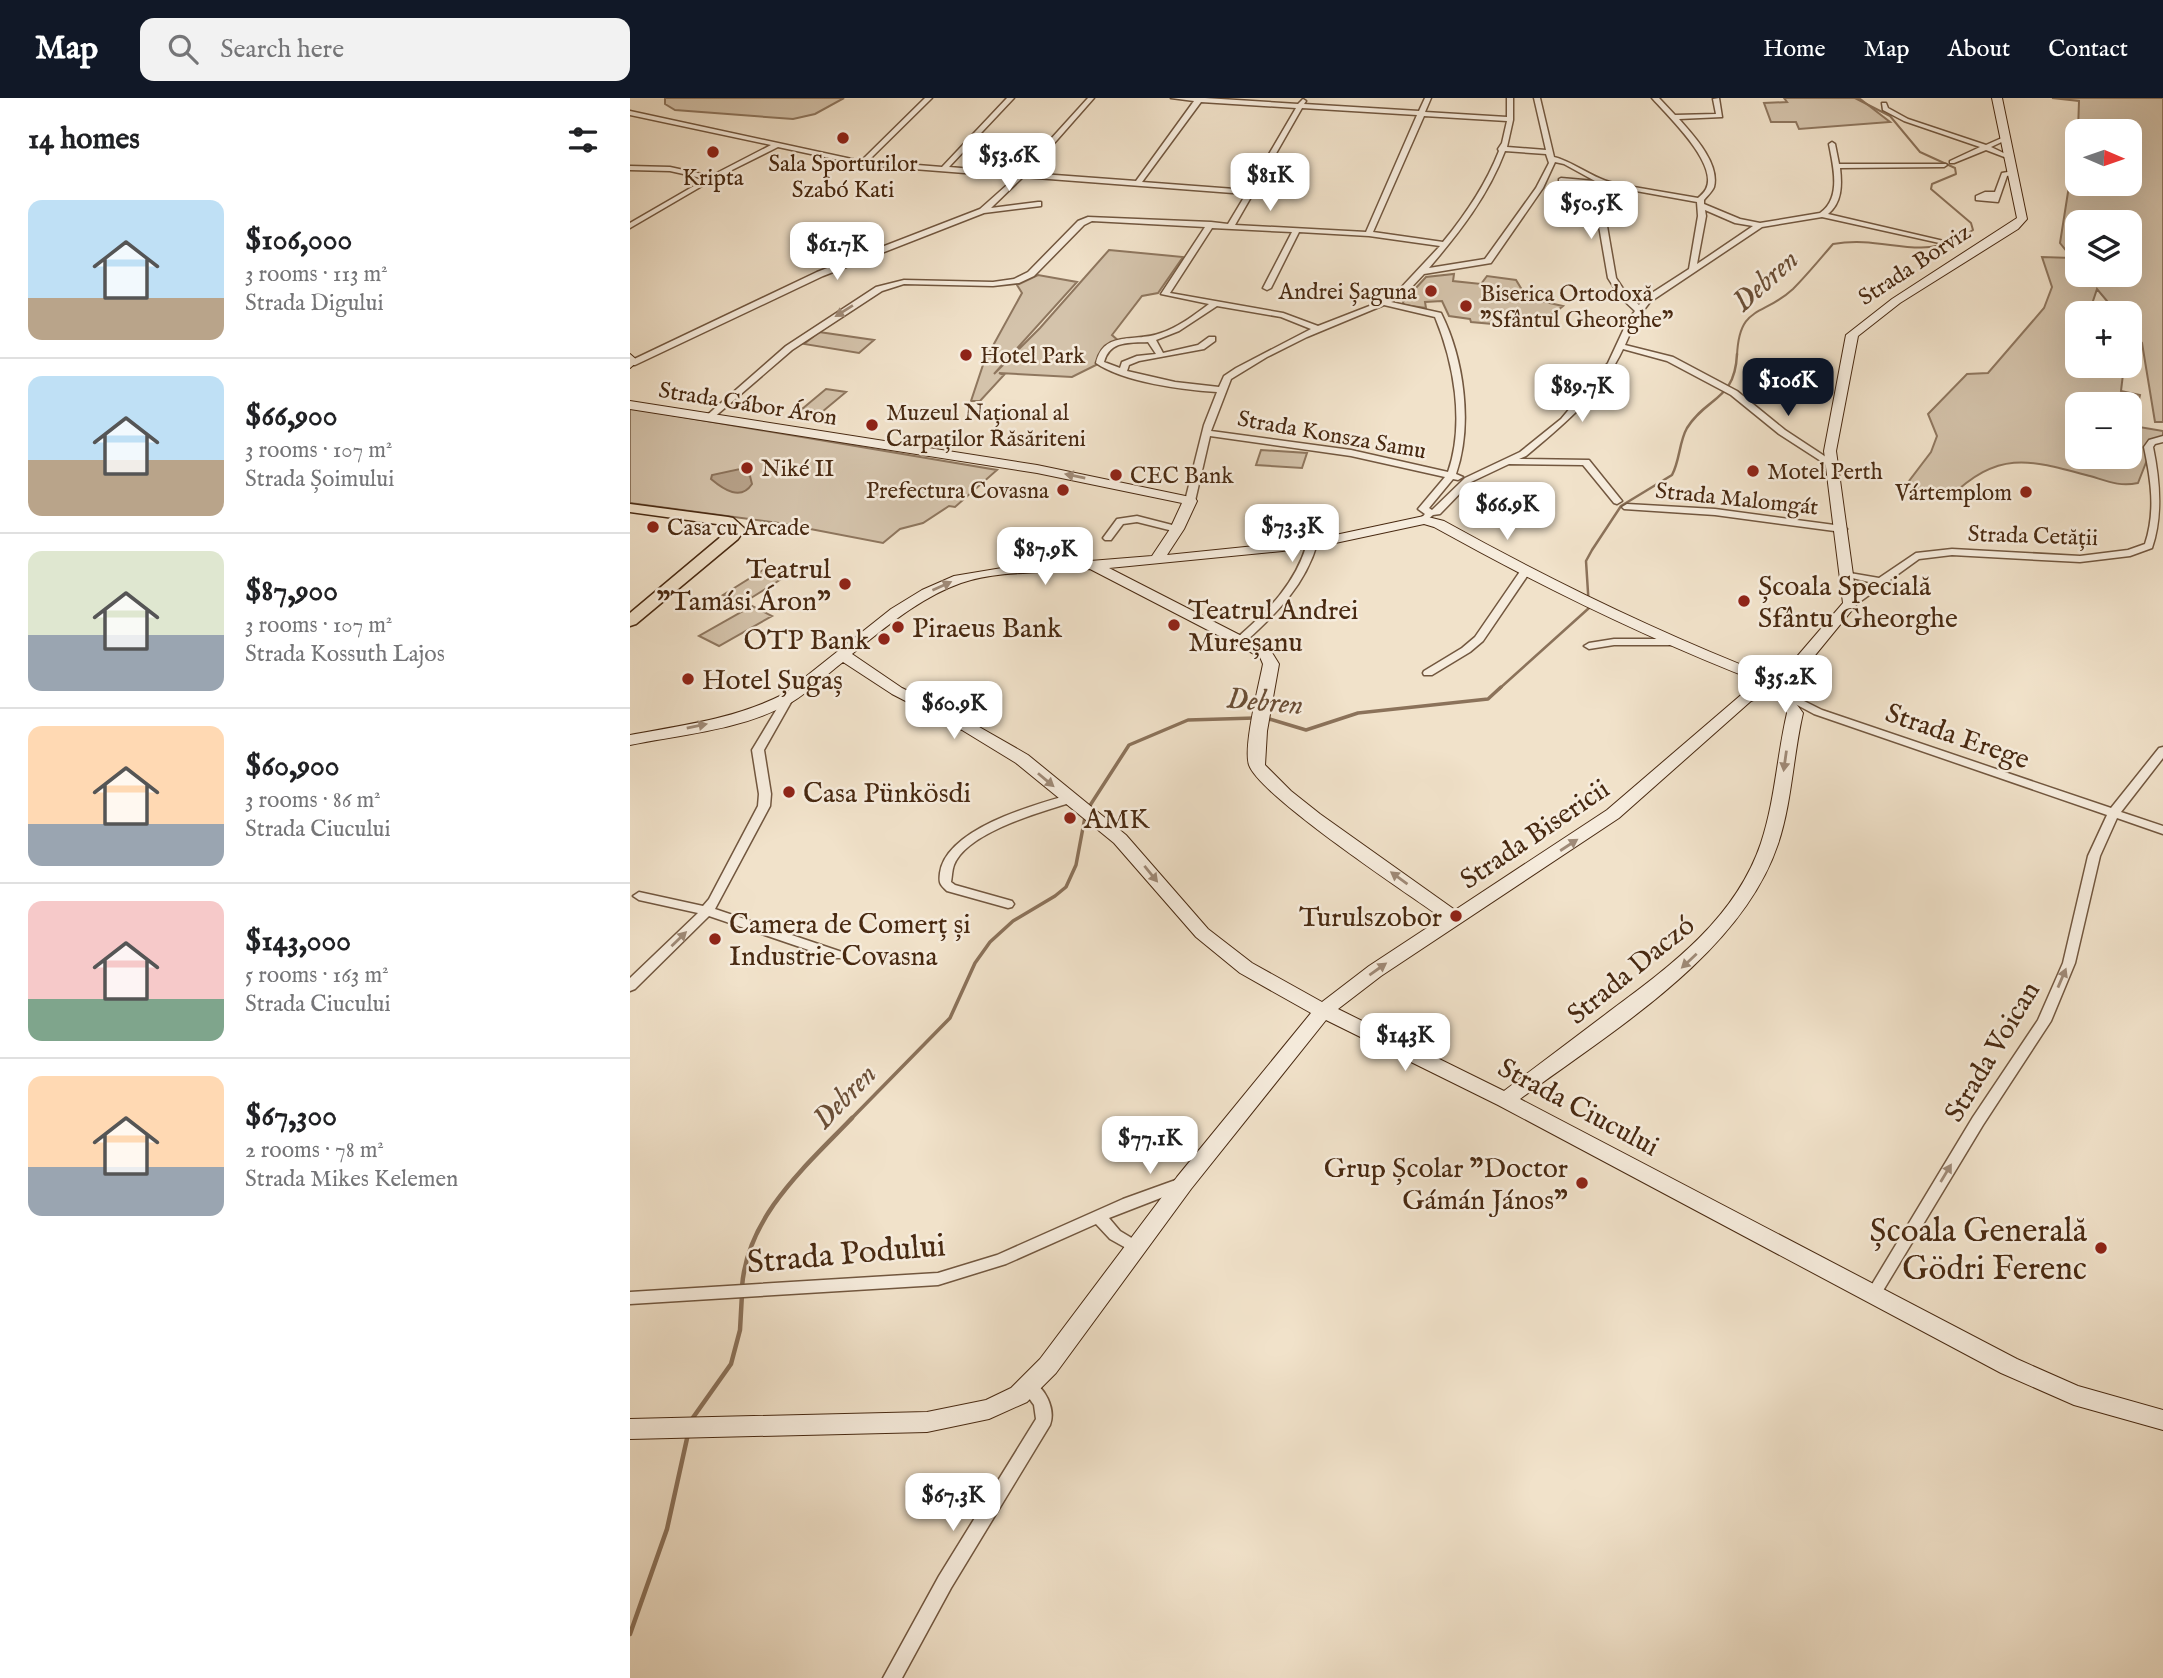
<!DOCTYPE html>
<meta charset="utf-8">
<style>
:root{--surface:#fff;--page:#f2f2f2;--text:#202124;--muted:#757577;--line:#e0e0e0;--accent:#111827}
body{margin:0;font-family:"IM FELL English",serif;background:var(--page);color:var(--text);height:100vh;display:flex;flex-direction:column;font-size:26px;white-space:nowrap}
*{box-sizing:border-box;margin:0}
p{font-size:23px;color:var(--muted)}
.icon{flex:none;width:38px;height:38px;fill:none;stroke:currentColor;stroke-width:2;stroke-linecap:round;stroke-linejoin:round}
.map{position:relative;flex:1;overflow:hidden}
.sheet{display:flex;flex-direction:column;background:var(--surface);width:630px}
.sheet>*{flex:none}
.needle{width:46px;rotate:92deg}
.fabs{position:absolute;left:1435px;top:21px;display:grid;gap:14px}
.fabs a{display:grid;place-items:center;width:77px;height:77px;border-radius:14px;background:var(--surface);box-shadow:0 7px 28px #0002;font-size:35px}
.price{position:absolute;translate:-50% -60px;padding:0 16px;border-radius:14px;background:#fff;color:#222;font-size:23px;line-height:46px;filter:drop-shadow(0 2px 4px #0008)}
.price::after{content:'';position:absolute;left:50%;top:42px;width:21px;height:16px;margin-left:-10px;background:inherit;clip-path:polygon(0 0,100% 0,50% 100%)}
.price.selected{background:var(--accent);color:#fff}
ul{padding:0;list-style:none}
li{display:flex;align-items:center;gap:21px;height:175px;padding:0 28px}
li+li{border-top:2px solid var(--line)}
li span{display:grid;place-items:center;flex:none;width:196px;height:140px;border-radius:14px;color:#555}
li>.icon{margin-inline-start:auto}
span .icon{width:84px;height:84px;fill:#fffc;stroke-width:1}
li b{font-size:30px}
h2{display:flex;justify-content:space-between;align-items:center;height:84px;padding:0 28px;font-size:30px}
header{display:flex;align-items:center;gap:42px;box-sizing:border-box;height:98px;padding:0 35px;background:var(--accent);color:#fff}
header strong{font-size:33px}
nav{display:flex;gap:38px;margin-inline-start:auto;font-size:24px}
.search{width:490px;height:63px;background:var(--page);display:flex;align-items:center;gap:18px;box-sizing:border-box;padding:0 24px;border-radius:14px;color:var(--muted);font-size:26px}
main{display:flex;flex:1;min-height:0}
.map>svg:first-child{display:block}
.green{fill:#d4c3ab;stroke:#8e765e;stroke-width:2;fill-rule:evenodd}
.water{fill:#b8a38b;stroke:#8b725a;stroke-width:2}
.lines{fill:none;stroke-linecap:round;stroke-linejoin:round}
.stream-far3{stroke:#8b725a;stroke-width:2}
.stream-far2{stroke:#8b725a;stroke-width:2.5}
.stream-far1{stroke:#8b725a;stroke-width:3.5}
.stream{stroke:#8b725a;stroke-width:4.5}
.street-casing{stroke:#72573f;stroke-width:3}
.secondary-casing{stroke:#482911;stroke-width:2}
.primary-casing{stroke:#482911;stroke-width:3}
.street{fill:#f6ecdd;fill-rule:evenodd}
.secondary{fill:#f6ecdd;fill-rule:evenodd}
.primary{fill:#f1e2ca;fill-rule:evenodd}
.oneway{fill:#9f8a77}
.poi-dot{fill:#8f2418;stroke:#f6ecdd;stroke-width:2.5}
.labels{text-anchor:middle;stroke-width:5;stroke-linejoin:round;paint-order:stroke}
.far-poi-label{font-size:23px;fill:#482911;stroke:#f6ecdd;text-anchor:start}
.far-street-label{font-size:23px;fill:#482911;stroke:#f6ecdd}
.poi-label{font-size:28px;fill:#482911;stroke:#f6ecdd;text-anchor:start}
.street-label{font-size:28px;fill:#482911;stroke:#f6ecdd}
.water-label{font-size:30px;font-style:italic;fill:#6a4e36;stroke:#f6ecdd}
.near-poi-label{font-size:33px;fill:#482911;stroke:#f6ecdd;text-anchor:end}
.near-street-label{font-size:33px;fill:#482911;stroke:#f6ecdd}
</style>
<header>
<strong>Map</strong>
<div class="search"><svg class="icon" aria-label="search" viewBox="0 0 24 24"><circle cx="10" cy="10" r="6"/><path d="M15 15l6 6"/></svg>Search here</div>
<nav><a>Home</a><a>Map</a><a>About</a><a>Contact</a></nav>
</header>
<main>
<section class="sheet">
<h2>14 homes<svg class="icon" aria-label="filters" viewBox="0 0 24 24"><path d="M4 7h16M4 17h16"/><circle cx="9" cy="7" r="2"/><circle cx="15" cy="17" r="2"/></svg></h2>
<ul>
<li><span style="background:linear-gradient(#bfe0f5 70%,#b9a48a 0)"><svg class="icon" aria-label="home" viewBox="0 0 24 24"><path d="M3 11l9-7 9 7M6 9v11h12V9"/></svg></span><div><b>$106,000</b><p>3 rooms · 113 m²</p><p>Strada Digului</p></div></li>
<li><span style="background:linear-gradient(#bfe0f5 60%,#b9a48a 0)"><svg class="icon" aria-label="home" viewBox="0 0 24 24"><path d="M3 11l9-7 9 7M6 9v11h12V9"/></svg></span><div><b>$66,900</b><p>3 rooms · 107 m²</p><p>Strada Șoimului</p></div></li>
<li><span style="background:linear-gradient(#dfe7d0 60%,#9aa5b1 0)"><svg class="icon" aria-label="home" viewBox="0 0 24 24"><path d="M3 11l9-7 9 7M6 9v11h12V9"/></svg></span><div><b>$87,900</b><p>3 rooms · 107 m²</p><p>Strada Kossuth Lajos</p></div></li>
<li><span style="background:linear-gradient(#ffd9b3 70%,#9aa5b1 0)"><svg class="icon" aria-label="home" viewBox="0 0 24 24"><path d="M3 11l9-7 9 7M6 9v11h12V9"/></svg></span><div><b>$60,900</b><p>3 rooms · 86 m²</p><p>Strada Ciucului</p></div></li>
<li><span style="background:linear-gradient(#f6c9c9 70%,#7fa58c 0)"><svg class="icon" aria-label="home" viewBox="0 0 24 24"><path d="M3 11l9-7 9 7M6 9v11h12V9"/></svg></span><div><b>$143,000</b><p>5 rooms · 163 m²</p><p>Strada Ciucului</p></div></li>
<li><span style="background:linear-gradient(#ffd9b3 65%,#9aa5b1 0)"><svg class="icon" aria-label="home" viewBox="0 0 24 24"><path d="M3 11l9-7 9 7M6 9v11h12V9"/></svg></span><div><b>$67,300</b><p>2 rooms · 78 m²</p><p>Strada Mikes Kelemen</p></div></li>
</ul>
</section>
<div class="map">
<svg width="1533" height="1580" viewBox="0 0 1533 1580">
<rect width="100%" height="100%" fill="#f1e2ca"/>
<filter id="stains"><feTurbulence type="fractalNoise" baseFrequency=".00286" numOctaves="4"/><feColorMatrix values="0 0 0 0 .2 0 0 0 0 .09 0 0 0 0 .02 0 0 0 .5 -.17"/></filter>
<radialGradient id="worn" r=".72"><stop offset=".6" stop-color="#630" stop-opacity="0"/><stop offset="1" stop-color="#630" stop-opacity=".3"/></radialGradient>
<!-- green -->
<path class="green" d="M35,0H214L185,16L163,21L45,12L35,6Z
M1154,0H1229L1260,24L1169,31L1166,24H1141L1134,5L1157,4Z
M1422,0H1533V324H1525L1512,245L1502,233L1500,239V215H1487L1467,191L1459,215H1447V268H1494L1491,293L1510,297L1503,328L1533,333V341L1518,345L1514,349L1517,362L1508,385C1489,389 1477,383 1460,378C1398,361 1369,352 1319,400L1276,387L1301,354L1307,338L1298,316L1337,276L1358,275L1414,210L1422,189L1412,159L1442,160L1430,145L1447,37V86H1500V33H1448L1449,3ZM1447,124H1500V177H1447ZM1447,306H1500V359H1447Z
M479,152L553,159L528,195L512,198L482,237L490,244L473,254L470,265L442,279L369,275L374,277L350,303H341L354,264L392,195L387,187L408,177L447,184L364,276L410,230Z
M824,176L823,183L851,186L857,178L886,182L897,200L933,208L906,230L841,224L840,221L819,218L812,203L795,204L796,210L774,207L773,204L796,179Z
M189,234L244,242L229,255L174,246Z
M196,291L216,294L192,314L172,311Z
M0,310L367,372L325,409L319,408L293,425L270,431L253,445L149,425L0,405Z
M631,352L677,355L672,370L626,367Z
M141,467L161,475L113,505L93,497Z
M122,508L142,518L89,548L69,538Z"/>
<!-- water -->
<path class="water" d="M110,371L120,378L122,386C111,403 94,392 81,381L82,377Z"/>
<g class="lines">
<!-- stream-far3 -->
<path class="stream-far3" d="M1107,258C1109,206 1133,219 1163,191C1177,177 1190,161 1203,146C1259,136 1291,168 1343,132L1341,125L1301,91L1302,86L1326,76L1325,70L1290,54L1260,18L1225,0"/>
<!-- stream-far2 -->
<path class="stream-far2" d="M869,591L959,510L956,463L962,452L991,408L1042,377C1050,362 1049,344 1057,330C1077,298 1105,303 1107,256"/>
<!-- stream-far1 -->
<path class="stream-far1" d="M636,620L676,632L728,615L858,601L871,589
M459,709L499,647L558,622L625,620
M220,1022L320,920L345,865L360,844L383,823L425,798L436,789L446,767L455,719"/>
<!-- stream -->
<path class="stream" d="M112,1189C117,1118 176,1068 222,1020
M62,1321L101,1266L110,1232L112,1196
M0,1536L37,1431L58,1336"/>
<!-- street casing -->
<g class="street-casing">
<path id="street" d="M295,0H302L238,63L312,69L377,0H384L319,69L390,75L458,0H464L398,75L506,83L564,3L541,0H575L668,6L673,1L676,3L674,6L789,13L795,0H801L795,14L877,19V0H883V22L877,49L916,52L904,0H910L924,59C946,64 975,90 995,85L998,88L1068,100C1071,97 1074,95 1076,91C1089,66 1037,17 1022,0H1029L1045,17L1086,16L1083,1L1089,0L1092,19L1049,21C1063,37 1090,65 1084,89C1082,94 1077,98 1074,102V106L1110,121L1130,125L1190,115C1212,100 1203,68 1199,46L1202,44L1205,46L1209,66H1316L1317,67L1314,69L1210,70C1212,87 1212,105 1198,116L1318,144L1314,146L1192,119L1132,129L1020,204L1006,222L995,247L1043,259L1107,293L1155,332L1205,365L1200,368L1197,367L1149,336L1101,297L1037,263L993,251C974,293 931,329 896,358L889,361L959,362L992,403L987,406L984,405L953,367L879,366L841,384L810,416L803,417L797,422L794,421L792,419L795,416L788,411L815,379L721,358L580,338L565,403L560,406L557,405L555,403L574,327L587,294C553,292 493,284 466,265C474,231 506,245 531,235C549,229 564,217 579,206L531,196L575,129L462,123L454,127L404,178L389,185L363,188L274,186L252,193L162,252L82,321L75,319L156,248L246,189L274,182L363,184L384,181L398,174L448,123L458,119L581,124L598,126L616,96L393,79L361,110L408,104H411V108L354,115L193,178L5,267H0V263L187,174L350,111L386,79L232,67L148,49L84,81L0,130V125L76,81L40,73L0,72V68L40,69L81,78L141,47L0,17V13L231,63ZM571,4L666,10L618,92L512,84ZM672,10L787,17L736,134L605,127ZM794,18L877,23L872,45L868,51L869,53C856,86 836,116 813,144L743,134ZM875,53L916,56L919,65L906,90L855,161L799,170C829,135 858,98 875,53ZM925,64L934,66L965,83L931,80L929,81V83L972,86L988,90L975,102L969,128L978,180L990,199L1005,213L998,222L978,265L931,321L890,354L835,380L802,412L799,410L823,381L828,382L833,379L826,376C843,327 834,261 811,215L761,204L776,195L794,176L861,165L913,90ZM995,91L1067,104L1068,118L1059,171L1014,200L1009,207L996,195L986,180L977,128L982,103ZM1075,112L1105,125L1123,128L1067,166L1076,118ZM582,130L662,134L633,190L637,192L641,190L669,134L739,138L810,148L767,194L742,207L688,228L653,215L540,195ZM754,207L805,219C824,265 835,325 818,374L721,352L581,333L601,281L637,259L677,239ZM587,208L651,219L681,231L606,270L594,278L589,289L545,284L497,273L499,267L509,263L574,251L585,243V239H579L568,247L533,255L526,242L549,233ZM518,244L526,256L507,258L492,264L490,270L474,264C480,242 500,245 518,244Z
M1252,5H1256L1258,10L1278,21L1356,47L1374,39H1378V41L1361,49L1382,59L1377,60L1356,52L1324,65H1320V63L1350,49L1274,23L1253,12Z
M1383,73L1386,75L1377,78L1368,104L1346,102V98L1355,94H1365L1372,75Z
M1533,338V344L1525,346L1523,349C1530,383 1533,418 1522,450L1500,458L1450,464L1322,457L1289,461L1224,508L1220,509L1215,506L1243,485L1214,478V474L1249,480L1286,455L1322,451L1450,458L1498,452L1515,446C1526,413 1521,382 1514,349L1519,342Z
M997,406L1085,411L1212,428L1217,431L1212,434L1085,417L994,411L992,409Z
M507,418L550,429L552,431L547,434L507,424L493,426L481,442H475L473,440L487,421Z
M682,443L687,446C675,487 647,515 616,543H608V539C639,512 665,486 677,446Z
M895,471L900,474L853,543L840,554L802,577H794L793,575L794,573L832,550L845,539L891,472Z
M984,541H1046L1051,544L1046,547H984L959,551L954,548L959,545Z
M159,596L164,599L134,652L141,696L140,708L85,811L212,854L213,857L212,860H202L79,818L5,891L0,893V880L68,815L9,802L3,798L9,794L73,808L79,801L128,708L129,696L122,652L154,599Z
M1160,596L1192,612L1481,710L1529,650L1533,649V660L1491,714L1533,728V736L1487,720L1470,758L1445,865L1421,923L1353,1027L1248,1201L1243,1203L1238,1201L1235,1197L1238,1193L1343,1019L1408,922L1433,865L1458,758L1477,717L1184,616L1156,601L1155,599L1156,597Z
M439,697L445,701L443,704C411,714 337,734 324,767C322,772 322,779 321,784L325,787L382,803L384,806L382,809L378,810L317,793C309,786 309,784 310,775C316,731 403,707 439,697Z
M554,1079L559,1081L561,1085L559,1089L479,1120L490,1133L510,1145L512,1149L510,1153L505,1155L480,1141L466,1126L376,1166L308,1187L0,1206V1194L308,1175L367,1157L493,1101Z
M399,1282C415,1288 426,1311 420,1327L321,1490L272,1580H253L309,1478L406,1321L404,1307L391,1289L393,1284Z"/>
</g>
<!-- secondary casing -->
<g class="secondary-casing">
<path id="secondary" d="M1362,0H1372L1397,121L1388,131L1270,205L1228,238L1206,353L1227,506L1164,583H1154L1151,580L1158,569L1213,505L1194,353L1216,237L1262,201L1387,120Z
M0,256L8,263L0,270Z
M0,303L407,367L565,400L567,403L554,431L537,457L682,442L794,418L814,423C920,482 1029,535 1142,579L1145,582L1142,585H1132C1018,541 910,488 804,429L794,426L682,450L479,470L641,553L649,566L637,633L635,667L661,693L690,716L825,812L977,712L1111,597L1137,588L1142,590L1145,593L1121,603L989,720L751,878L708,911L874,993C908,967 942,942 976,916C1038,870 1105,822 1131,745C1145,703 1147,658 1157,615L1146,599L1149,596H1159L1173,615C1163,658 1162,704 1148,746C1111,857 980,934 890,1001L1387,1261L1448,1288L1533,1312V1332L1444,1307L1371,1275L868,1007L696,922L561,1091L426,1275L397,1304L359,1321L297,1334L0,1341V1321L297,1314L356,1302L381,1290L410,1261L547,1079L681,915L610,875L566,839L484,745L386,665L332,632L262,596L213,564C196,577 180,593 162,604C113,632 54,636 0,647V637C53,627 105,621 154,596L261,511L292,492L324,478L372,470L522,458L540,431L552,405L407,375L0,311ZM460,471L630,559L633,566C629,587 613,649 619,667C630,698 778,796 812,820L739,868L692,904L622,865L578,831L496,737L398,657L344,626L272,590L222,556C256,529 289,500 331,485C370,472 419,475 460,471Z"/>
</g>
<!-- primary casing -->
<g class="primary-casing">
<path id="primary" d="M0,406L98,419L103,420L115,431L108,441L6,526L0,528V515L99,432L94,427L0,414Z"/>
</g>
<!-- street -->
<use href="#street" class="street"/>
<!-- secondary -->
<use href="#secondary" class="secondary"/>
<!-- primary -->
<use href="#primary" class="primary"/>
</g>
<!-- one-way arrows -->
<defs><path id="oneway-solid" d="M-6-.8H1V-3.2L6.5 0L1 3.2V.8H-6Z" transform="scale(1.75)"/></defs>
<g class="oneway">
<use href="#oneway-solid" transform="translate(214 213) rotate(148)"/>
<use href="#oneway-solid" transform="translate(445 378) rotate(-169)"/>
<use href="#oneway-solid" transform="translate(312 488) rotate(-24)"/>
<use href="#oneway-solid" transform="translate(67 628) rotate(-12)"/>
<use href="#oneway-solid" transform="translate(1155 663) rotate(98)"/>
<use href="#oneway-solid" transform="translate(416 682) rotate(40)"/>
<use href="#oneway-solid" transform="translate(939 747) rotate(-33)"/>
<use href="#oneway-solid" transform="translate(521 776) rotate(51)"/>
<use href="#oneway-solid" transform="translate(769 780) rotate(-144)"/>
<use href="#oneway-solid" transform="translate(49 841) rotate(-44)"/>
<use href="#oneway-solid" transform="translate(1059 863) rotate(137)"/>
<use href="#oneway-solid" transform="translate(748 871) rotate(-35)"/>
<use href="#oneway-solid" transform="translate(1432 880) rotate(-67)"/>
<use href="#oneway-solid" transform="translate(1316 1075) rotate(-59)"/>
</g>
<!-- markers -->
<g class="poi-dot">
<circle cx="213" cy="40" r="7"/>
<circle cx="83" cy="54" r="7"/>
<circle cx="801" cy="193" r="7"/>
<circle cx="836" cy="208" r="7"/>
<circle cx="336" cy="257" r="7"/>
<circle cx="242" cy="327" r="7"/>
<circle cx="117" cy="370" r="7"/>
<circle cx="1123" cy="373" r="7"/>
<circle cx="486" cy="377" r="7"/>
<circle cx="433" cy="392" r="7"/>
<circle cx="1396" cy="394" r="7"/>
<circle cx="23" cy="429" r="7"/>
<circle cx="215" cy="486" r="7"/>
<circle cx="1114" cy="503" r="7"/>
<circle cx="544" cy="527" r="7"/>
<circle cx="268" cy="529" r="7"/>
<circle cx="254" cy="541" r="7"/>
<circle cx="58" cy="581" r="7"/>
<circle cx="159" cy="694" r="7"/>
<circle cx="440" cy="720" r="7"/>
<circle cx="826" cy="818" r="7"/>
<circle cx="85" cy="841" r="7"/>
<circle cx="952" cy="1085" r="7"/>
<circle cx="1471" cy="1150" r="7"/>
</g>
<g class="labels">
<!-- far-poi labels -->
<g class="far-poi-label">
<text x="213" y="73" text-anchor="middle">Sala Sporturilor<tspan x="213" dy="26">Szabó Kati</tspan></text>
<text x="83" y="87" text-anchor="middle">Kripta</text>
<text x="787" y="201" text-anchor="end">Andrei Șaguna</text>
<text x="850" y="203">Biserica Ortodoxă<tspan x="850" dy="26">"Sfântul Gheorghe"</tspan></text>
<text x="350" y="265">Hotel Park</text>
<text x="256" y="322">Muzeul Național al<tspan x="256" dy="26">Carpaților Răsăriteni</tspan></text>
<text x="131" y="378">Niké II</text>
<text x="1137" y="381">Motel Perth</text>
<text x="500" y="385">CEC Bank</text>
<text x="419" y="400" text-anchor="end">Prefectura Covasna</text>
<text x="1382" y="402" text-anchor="end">Vártemplom</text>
<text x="37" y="437">Casa cu Arcade</text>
</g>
<!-- far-street labels -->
<g class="far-street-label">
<text transform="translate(1284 166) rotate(-33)" y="8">Strada Borviz</text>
<text transform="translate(118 305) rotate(9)" y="8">Strada Gábor Áron</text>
<text transform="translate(702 336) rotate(10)" y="8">Strada Konsza Samu</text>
<text transform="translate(1107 400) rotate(6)" y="8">Strada Malomgát</text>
<text transform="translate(1403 437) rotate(2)" y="8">Strada Cetății</text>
</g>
<!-- poi labels -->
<g class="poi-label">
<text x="201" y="480" text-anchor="end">Teatrul<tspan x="201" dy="32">"Tamási Áron"</tspan></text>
<text x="1128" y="497">Școala Specială<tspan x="1128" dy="32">Sfântu Gheorghe</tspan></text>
<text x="558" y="521">Teatrul Andrei<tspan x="558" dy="32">Mureșanu</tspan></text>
<text x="282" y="539">Piraeus Bank</text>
<text x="240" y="551" text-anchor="end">OTP Bank</text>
<text x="72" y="591">Hotel Șugaș</text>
<text x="173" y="704">Casa Pünkösdi</text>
<text x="454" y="730">AMK</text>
<text x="812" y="828" text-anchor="end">Turulszobor</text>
<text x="99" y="835">Camera de Comerț și<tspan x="99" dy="32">Industrie Covasna</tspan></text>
<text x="938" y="1079" text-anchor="end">Grup Școlar "Doctor<tspan x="938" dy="32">Gámán János"</tspan></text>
</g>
<!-- street labels -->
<g class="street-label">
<text transform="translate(1328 637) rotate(19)" y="10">Strada Erege</text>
<text transform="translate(904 735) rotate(-34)" y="10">Strada Bisericii</text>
<text transform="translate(1000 871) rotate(-39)" y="10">Strada Daczó</text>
<text transform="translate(1361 953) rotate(-59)" y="10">Strada Voican</text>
<text transform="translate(949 1008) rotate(28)" y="10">Strada Ciucului</text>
</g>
<!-- water labels -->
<g class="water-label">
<text transform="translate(1135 182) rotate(-42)" y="10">Debren</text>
<text transform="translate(635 603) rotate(5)" y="10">Debren</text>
<text transform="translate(214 998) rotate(-46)" y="10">Debren</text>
</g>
<!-- near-poi labels -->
<g class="near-poi-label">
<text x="1457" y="1143">Școala Generală<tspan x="1457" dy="38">Gödri Ferenc</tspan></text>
</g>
<!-- near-street labels -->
<g class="near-street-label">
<text transform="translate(216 1154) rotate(-5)" y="12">Strada Podului</text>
</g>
</g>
<rect width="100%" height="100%" filter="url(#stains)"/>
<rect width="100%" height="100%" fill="url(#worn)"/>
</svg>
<div class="fabs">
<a><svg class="needle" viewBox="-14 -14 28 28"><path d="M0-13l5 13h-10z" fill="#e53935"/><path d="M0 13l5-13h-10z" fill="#757577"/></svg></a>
<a><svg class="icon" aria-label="layers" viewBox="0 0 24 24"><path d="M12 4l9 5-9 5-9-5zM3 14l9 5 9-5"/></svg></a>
<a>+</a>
<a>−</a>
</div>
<b class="price" style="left:379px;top:95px">$53.6K</b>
<b class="price" style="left:640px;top:115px">$81K</b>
<b class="price" style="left:961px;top:143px">$50.5K</b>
<b class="price" style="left:207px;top:184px">$61.7K</b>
<b class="price selected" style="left:1158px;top:320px">$106K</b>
<b class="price" style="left:952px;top:326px">$89.7K</b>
<b class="price" style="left:877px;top:444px">$66.9K</b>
<b class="price" style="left:662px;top:466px">$73.3K</b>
<b class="price" style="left:415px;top:489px">$87.9K</b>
<b class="price" style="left:1155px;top:617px">$35.2K</b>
<b class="price" style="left:324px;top:643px">$60.9K</b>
<b class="price" style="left:775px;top:975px">$143K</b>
<b class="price" style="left:520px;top:1078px">$77.1K</b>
<b class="price" style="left:323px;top:1435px">$67.3K</b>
</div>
</main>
